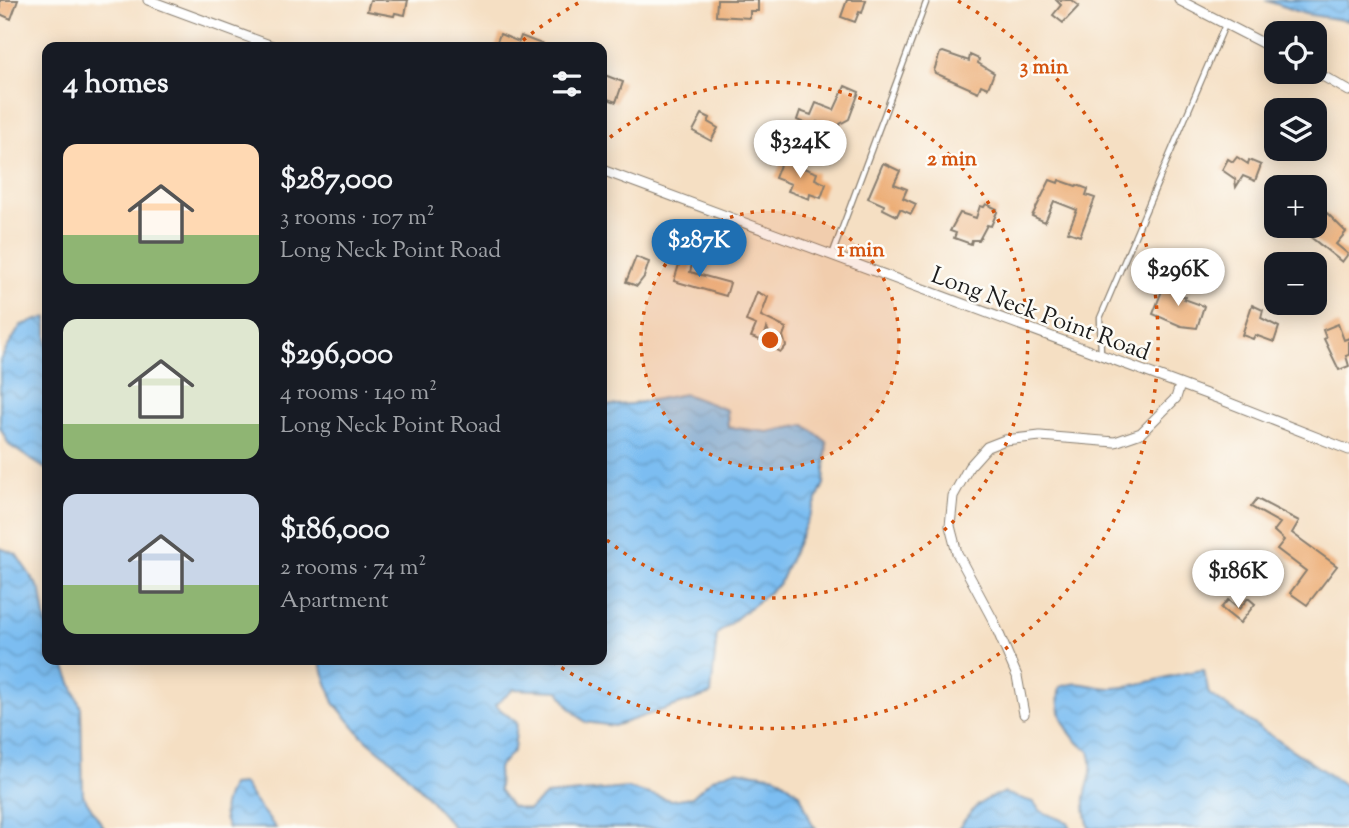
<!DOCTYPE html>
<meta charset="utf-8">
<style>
:root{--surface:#171b24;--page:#20242c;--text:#f1f3f6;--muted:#9ea1a6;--accent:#1f6fb2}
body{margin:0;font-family:"Sorts Mill Goudy",serif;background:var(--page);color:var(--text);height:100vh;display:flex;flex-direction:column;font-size:26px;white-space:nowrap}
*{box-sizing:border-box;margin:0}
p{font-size:23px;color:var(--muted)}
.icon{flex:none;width:38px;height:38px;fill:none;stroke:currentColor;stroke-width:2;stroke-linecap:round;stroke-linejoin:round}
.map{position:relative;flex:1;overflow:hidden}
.drawer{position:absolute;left:42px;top:42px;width:565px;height:623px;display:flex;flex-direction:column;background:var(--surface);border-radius:14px;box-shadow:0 4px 18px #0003}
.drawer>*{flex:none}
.tools{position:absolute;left:1264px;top:21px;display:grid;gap:14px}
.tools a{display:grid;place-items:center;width:63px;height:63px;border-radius:14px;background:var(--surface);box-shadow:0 4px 18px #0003;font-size:35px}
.price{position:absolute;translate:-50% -60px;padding:0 16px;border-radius:24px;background:#fff;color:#222;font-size:23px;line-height:46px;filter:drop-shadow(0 2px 4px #0008)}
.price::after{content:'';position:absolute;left:50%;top:42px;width:21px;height:16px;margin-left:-10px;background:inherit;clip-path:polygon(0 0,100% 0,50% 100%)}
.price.on{background:var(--accent);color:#fff}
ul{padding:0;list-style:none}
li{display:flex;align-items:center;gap:21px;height:175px;padding:0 21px}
li span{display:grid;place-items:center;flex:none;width:196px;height:140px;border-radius:14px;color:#555}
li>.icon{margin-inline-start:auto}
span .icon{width:84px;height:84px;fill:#fffc;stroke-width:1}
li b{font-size:30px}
h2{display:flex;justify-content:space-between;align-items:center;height:84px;padding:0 21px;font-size:30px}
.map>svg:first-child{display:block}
.water{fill:url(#water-waves);stroke:#4c6c86;stroke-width:2}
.building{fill:#ecac73}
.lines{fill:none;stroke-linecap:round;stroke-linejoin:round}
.service-casing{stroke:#887e70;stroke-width:7}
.minor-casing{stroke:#887e70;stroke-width:11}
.service{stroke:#fff;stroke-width:4.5}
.minor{stroke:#fff;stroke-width:9}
.ring{fill:none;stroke:#d4530e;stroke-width:3.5;stroke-dasharray:3.5 7}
.labels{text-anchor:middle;stroke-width:5;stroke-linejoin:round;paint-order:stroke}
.street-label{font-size:24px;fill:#1c1c1c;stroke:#fdfcf7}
.centre{fill:#d4530e;stroke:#fdfcf7;stroke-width:3.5}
.ring-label{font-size:21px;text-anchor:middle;font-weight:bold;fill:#d4530e;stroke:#fdfcf7;stroke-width:5;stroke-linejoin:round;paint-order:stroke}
</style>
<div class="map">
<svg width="1349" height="828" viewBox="0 0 1349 828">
<defs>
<pattern id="water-waves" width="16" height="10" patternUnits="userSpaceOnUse" patternTransform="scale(1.75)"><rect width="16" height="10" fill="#7bbdf1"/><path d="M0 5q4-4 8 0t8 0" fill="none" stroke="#6aa2ce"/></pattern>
</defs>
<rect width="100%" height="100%" fill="#fdfcf7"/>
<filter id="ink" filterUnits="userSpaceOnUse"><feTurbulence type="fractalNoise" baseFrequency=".0143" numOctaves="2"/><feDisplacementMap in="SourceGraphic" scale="14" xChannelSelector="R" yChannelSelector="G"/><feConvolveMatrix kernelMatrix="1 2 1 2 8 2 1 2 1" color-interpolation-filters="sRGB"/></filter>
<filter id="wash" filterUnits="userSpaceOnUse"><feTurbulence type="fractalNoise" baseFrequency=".00686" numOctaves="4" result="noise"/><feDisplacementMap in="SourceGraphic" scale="28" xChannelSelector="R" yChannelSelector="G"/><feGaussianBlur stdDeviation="1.57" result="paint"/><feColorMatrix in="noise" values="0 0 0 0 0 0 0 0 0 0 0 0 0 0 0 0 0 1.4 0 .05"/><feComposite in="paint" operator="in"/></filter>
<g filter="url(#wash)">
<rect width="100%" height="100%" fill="#f5dfc3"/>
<!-- water -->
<path class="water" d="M1265,0H1349V21L1305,14Z
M47,317V470L9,445L0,427V360L21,325Z
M685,394L727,410L728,427L768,432L805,425L827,442L824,484L779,584L717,634L711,694L614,726L585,722L569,707L559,691L514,689L495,705L517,723L514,750L498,768L499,790L511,806L528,810L546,795L627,788L671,800L692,797L713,778L735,770L776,776L800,794L812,824L816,828H454L426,795L397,765L361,735L334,703L319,660H602V406L631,404Z
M0,548L16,554L41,591L47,630V660H62L81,708L83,795L104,828H0Z
M1204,670L1209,694L1349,788V828H1089C1087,820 1084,807 1085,798C1088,779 1095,772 1089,751C1068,738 1054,712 1060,687C1083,678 1091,689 1113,688C1144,686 1173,673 1204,670Z
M244,784L252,798L276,828H228C219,812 225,800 231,785Z
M1004,793L1033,802L1042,812L1068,822L1071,828H959C973,808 979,800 1004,793Z"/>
<g id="blocks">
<!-- building -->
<path class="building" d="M0,0H18L11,19L0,14Z
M370,0H408L405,15L395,13L394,16L367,11Z
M717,0H758V11H750V18L716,16Z
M847,0H866L862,13L859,12L855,22L841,17Z
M1056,0H1071L1079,6L1063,23L1053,15L1061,5Z
M500,34L519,42L521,36L549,47H495Z
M943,52L969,61L970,55L979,59L978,63L994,73L988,88L981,85L978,92L935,73L934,71L940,53Z
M602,74L623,82L616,102L602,97Z
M845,86L859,92L849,119L840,124L837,130L817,122L815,128L797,120L800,111L811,115L816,103L834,110Z
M702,114L710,118L708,122L718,128L711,141L693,131Z
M1237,157L1248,164L1249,160L1261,165L1255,181L1243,176L1236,187L1235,179L1222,170L1228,159L1233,162Z
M782,160L817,173L815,179L826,184L821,198L810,194L809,199L788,191L791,184L775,178Z
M883,163L900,171L894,184L907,189L903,198L916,204L911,214L900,209L897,216L883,209L884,205L868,198Z
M1050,180L1058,183L1059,180L1076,186L1077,185L1088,189L1086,195L1095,198L1080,236L1068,232L1077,210L1054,201L1045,222L1032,216Z
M986,204L997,209V212L991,226L987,225L979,240H972L971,244L954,238L956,233L950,231L960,213L976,218L980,206L984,207Z
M1327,213L1346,232L1336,244L1348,254L1342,262L1308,235Z
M636,257L649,262L644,277L637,286L626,282Z
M681,258L693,261L690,272L730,283L726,296L674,281Z
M1165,283L1177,287L1175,293L1185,297L1184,299L1204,306L1197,328L1181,326L1153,314Z
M757,292L768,297L761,316L786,328L783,336L786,346L781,352L777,350L767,328L763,341L751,337L756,325L746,321Z
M1252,305L1263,310L1261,318L1279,327L1274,342L1255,335L1253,339L1242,335Z
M1338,324L1344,340L1349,338V355L1346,356L1349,366L1339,370L1324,339L1326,338L1323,330Z
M1257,499L1299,521L1292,533L1337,566L1307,605L1290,593L1306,571L1277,549L1284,540L1274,531L1280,523L1251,507Z
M1250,556L1264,567L1256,578L1262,582L1257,589L1234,571L1239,565L1242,567Z
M1248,598L1255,604L1240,623L1221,608L1228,600L1239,609Z"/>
</g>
</g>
<g filter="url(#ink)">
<use href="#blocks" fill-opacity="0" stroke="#887e70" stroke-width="2"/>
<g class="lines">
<!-- service casing -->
<g class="service-casing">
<path id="service" d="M832,255L927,0
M1101,356L1100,318L1225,25"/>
</g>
<!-- minor casing -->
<g class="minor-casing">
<path id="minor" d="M148,0L275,47
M1179,0L1276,50
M1314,71L1349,91
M602,170L1217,398L1349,450
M1024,714L1017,676L993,620L957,553L950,526L953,496L969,467L987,447L1005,440L1040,436L1115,442L1141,433L1176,398L1180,385"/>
</g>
<!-- service -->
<use href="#service" class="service"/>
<!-- minor -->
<use href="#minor" class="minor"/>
</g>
</g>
<!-- distance rings -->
<circle cx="770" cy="340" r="129" fill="#d4530e" fill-opacity=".12"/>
<g class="ring">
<circle cx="770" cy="340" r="129"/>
<path d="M602 144A258 258 0 1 1 602 536"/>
<path d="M515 47A388 388 0 0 1 582 1M958 1A388 388 0 1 1 550 660"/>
</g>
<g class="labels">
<!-- street labels -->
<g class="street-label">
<text transform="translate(1041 313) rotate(20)" y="8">Long Neck Point Road</text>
</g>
</g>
<circle cx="770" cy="340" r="10" class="centre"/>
<g class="ring-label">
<text x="1044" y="73">3 min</text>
<text x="952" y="165">2 min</text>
<text x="861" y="256">1 min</text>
</g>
</svg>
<div class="tools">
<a><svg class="icon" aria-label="locate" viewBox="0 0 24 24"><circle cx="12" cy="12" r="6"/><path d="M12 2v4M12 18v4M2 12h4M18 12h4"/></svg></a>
<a><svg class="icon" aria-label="layers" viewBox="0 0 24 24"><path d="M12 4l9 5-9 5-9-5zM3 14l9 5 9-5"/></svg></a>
<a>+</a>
<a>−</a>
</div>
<b class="price" style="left:800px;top:180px">$324K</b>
<b class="price on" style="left:699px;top:279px">$287K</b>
<b class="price" style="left:1178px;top:308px">$296K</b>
<b class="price" style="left:1238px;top:610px">$186K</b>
<section class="drawer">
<h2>4 homes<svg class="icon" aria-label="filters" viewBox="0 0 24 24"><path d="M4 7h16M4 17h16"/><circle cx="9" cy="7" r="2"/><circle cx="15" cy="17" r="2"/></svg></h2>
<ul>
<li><span style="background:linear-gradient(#ffd9b3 65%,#8fb573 0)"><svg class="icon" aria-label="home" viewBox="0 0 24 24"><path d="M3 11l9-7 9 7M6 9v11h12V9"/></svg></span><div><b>$287,000</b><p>3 rooms · 107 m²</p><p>Long Neck Point Road</p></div></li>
<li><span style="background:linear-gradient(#dfe7d0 75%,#8fb573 0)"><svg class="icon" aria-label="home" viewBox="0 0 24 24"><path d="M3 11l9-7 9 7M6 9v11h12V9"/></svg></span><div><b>$296,000</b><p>4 rooms · 140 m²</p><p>Long Neck Point Road</p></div></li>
<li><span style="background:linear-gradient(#c9d6e8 65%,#8fb573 0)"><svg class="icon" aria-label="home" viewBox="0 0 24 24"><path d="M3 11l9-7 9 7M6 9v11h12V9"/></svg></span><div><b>$186,000</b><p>2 rooms · 74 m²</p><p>Apartment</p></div></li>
</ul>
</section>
</div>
